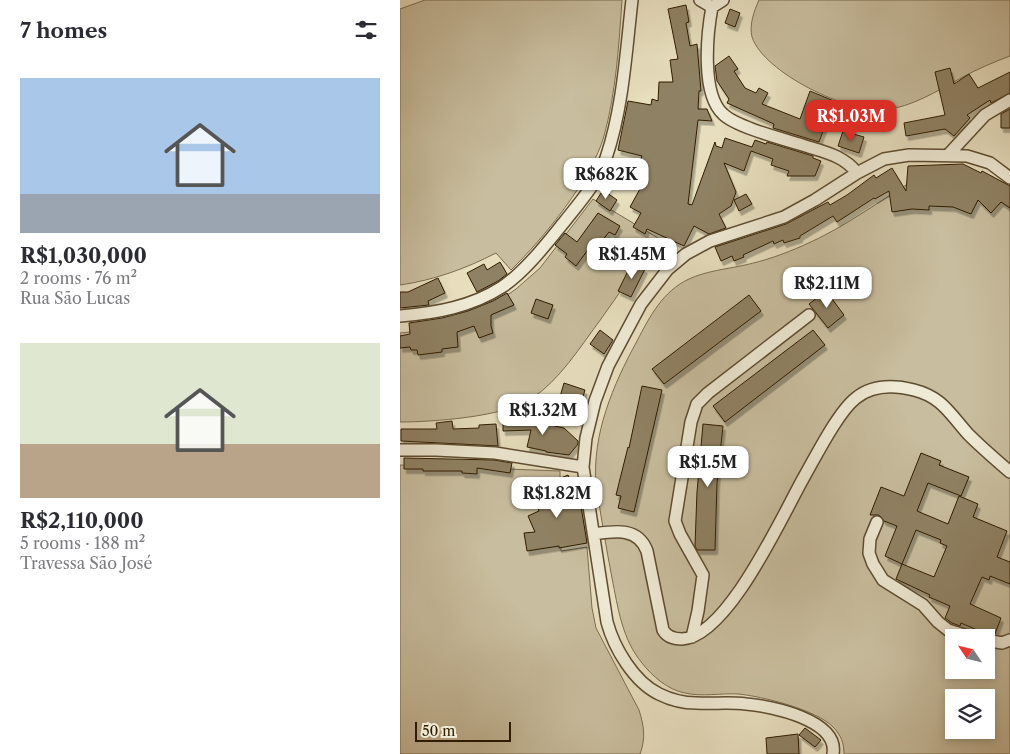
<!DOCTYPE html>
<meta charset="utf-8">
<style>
:root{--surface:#fff;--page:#f7f7f7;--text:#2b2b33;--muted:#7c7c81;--accent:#d93025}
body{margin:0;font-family:"Libre Caslon Text",serif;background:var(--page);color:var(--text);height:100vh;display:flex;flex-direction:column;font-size:19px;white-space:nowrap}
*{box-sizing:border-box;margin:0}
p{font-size:16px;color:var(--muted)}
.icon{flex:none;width:28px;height:28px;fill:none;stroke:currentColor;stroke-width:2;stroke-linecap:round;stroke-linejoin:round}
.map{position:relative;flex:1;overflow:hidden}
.drawer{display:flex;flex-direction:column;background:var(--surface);width:400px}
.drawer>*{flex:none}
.needle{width:32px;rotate:305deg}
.tools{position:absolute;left:545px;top:629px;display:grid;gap:10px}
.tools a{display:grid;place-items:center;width:50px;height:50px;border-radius:0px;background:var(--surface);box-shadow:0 2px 8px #0003;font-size:25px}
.scale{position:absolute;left:15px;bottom:12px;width:96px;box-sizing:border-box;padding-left:5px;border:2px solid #301c00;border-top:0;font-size:14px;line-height:18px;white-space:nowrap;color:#301c00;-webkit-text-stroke:4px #efead5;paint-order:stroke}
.price{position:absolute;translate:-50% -42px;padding:0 11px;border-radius:10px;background:#fff;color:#222;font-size:16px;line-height:32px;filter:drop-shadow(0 1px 2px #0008)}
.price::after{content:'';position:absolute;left:50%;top:30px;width:15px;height:11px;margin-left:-8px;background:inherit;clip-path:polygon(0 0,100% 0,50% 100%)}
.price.on{background:var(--accent);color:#fff}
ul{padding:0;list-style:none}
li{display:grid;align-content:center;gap:10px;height:265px;padding:0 20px}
li span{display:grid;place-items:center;height:155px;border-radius:0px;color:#555}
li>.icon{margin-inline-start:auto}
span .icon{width:90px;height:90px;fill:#fffc;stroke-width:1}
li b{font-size:21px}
h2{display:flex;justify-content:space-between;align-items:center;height:60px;padding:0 20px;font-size:21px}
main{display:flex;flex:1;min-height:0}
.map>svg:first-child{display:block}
.green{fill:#c8bd9e;stroke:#7c6c4f;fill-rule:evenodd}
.building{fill:#8f8163;stroke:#301c00;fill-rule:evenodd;filter:url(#shadow)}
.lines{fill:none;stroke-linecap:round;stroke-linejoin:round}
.street-casing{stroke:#5e4c30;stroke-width:14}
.street{stroke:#efead5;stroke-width:11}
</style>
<main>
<section class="drawer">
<h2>7 homes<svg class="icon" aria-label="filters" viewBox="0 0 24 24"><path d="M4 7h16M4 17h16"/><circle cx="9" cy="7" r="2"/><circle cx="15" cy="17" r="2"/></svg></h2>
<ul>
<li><span style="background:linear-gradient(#a9c7e8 75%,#9aa5b1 0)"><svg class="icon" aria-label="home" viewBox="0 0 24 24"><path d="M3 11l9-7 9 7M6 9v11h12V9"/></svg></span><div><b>R$1,030,000</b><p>2 rooms · 76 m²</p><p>Rua São Lucas</p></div></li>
<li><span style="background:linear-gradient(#dfe7d0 65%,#b9a48a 0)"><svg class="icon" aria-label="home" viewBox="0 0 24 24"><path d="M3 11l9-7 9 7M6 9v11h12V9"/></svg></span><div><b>R$2,110,000</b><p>5 rooms · 188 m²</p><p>Travessa São José</p></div></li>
</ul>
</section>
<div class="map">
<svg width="610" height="754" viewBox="0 0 610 754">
<defs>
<filter id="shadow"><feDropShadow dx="2.5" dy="4.5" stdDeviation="0" flood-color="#0004"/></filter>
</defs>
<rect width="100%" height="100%" fill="#e7debe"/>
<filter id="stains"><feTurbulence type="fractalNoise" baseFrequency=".004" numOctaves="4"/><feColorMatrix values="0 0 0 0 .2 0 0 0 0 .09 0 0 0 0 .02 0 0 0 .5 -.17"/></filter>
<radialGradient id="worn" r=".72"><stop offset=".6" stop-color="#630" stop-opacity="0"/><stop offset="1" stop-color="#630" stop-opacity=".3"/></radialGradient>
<!-- green -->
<path class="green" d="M25,0H222C219,45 216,92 204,136C192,179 143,239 111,270L96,253C65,269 34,280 0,285V9Z
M359,0H610V56C594,62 577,69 561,78C537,91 512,107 484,110C448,113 364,73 352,37C349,25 354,11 359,0Z
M529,171L610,206V754H444C444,743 441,735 433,727C417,710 361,696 338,694C320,693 302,697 285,693C268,690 252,676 242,663C222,639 218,608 212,578C206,547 201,516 196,485C192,434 213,385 237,341C250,316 263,291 289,279C306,271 327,269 345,265C364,261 384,254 402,246C447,227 487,195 529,171ZM554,638H586V670H554ZM554,698H586V730H554Z
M193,199L258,238C239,265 220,292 201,319C180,347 160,380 131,399C104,417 32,422 0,422V333L10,332L97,302L116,289L140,268Z
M0,465L160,471L161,551L187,547L192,608L196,628L239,710C244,726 246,738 240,754H0Z"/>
<!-- building -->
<path class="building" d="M286,5L289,22L286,23L290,46L297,44L301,91H299L298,109H307L312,121L298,120L288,204L292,205L315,142L316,146L322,148L325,138L352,147L355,140L366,144L367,142L413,156V158L421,161L415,176H387L389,171L371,165L373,159L351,151L344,171L324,163L336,192L331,206L319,214L326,228L309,234L294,226L284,246L247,229L245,234L233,227L241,213L230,207L246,178L235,174L242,156L218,150L228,101L251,105L252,99L258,101L259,82H273L270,60L278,59L268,9Z
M330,9L340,13L335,27L325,23Z
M329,56L338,69L334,71L345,88L356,93L359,88L368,93L362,104L400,119L410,91L434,101L419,142L373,128L374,124L327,103L329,99L317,81L315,66Z
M550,68L554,84L569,74L578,88L610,72V93L591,103L590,100L567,115L570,118L554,136L545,129L506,136L504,123L545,115L535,72Z
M610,109V128H601V114Z
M443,131L464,137L459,153L438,146Z
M563,164L581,173L582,171L610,186V208L601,202L591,213L578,200L571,214L553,207L529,206V210L512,209L492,212L489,191L475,199L474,198L437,222L433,216L400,236V238L384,243L383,240L374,244L373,241L343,255L344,257L334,261L332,256L321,261L315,247L386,224L428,202L430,205L447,195L474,175L476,178L492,168L506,191L508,166Z
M203,190L217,200L210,211L196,201Z
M346,194L352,204L339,211L334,200Z
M198,213L220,226L215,235L209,232L198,246L193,243L176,266L165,257L167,254L155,245L165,233L177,242Z
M100,262L107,274L98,281L77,292L67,273L84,264L87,270Z
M232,263L245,269L231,297L218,291Z
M38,278L45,293L28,301L29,305L0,308V292H8Z
M426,291L444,315L428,328L409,304Z
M107,293L114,305L91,315V326L93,333L79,338L74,326L57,332L58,347L42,349V352L18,355L17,350H11L10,347L0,348V336L10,334L9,323L42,318L68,311L93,301Z
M349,295L361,311L264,384L252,369Z
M136,299L153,305L148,319L131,313Z
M200,330L213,340L204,354L190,344Z
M413,330L425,345L325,422L313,406Z
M164,383L185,390L180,407L159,400Z
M242,386L262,390L234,512L218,508L221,496L216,495L228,447L229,448Z
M103,418H128V420L164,428L178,441V444L169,455L146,452V451L127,447L131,430L103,431Z
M52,421L53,429L79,428V425L96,424L98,446L1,441V429H37L36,423Z
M303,424L323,426L317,483L315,550H297L295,546L297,492Z
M521,453L541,461L539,465L569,477L561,496L528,483L517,511L548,524L559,496L578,504L573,517L607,531L597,557L610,562V584L590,576L589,580L582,577L570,604L601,618L595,634L584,633L561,623L560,626L552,623L545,618L550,606L529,597L530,595L496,579L502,564L485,556L497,526L484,521L479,515H470L481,487L504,496ZM516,530L541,540L540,543L547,546L534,577L502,564Z
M4,458L94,460L112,463L110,473L77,468V474L62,473V471H23V469H4Z
M168,475L179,500H180L187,543L159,548V546L127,551L124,533L135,532L128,516L139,511L135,500L153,492L149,483Z
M405,728L421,740L415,747L399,735Z
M398,734L399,754H367L366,738Z"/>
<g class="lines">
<!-- street casing -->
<g class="street-casing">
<path id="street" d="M300,0L312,7
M312,7C307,34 301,94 323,114C337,128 391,141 412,148C429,153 446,158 457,173
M312,7L323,0
M548,155L585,115L610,100
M0,316C36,313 71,307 102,287C125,272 147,243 165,221C180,202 198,182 206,158C223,108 226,52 232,0
M0,450H36L95,453L183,467
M477,522L470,539L469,553L473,564L483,580L523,605L538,622L548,630L574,638
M194,534C215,531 238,527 247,551L263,630C267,637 274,639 282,639C328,637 383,514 404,477C416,456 438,412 456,398C472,385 494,385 514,390C542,397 550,414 568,434C581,447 596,460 610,472
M292,637L298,611L303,575L280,534L275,521L291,422L297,404L308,393L409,315
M586,640L602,643L610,640
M433,754C439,720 371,706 346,704C329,702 313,704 296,703C284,703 271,700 259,694C234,682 214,648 207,622L183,467L186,438L195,401L208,366L241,304L268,269L286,254L310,241L384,217L415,200L457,173L484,159L509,155L567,156L590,163L610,178"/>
</g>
<!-- street -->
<use href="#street" class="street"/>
</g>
<rect width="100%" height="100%" filter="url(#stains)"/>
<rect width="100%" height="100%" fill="url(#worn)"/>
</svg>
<div class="tools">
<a><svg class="needle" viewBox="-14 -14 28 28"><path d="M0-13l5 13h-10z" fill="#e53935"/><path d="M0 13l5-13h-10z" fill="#7c7c81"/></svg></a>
<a><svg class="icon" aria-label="layers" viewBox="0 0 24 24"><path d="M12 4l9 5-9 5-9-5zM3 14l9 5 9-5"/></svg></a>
</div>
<div class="scale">50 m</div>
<b class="price on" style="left:451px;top:142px">R$1.03M</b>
<b class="price" style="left:206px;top:200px">R$682K</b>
<b class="price" style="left:232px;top:280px">R$1.45M</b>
<b class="price" style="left:427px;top:309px">R$2.11M</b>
<b class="price" style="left:143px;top:436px">R$1.32M</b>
<b class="price" style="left:308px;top:488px">R$1.5M</b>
<b class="price" style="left:157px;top:519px">R$1.82M</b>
</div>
</main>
